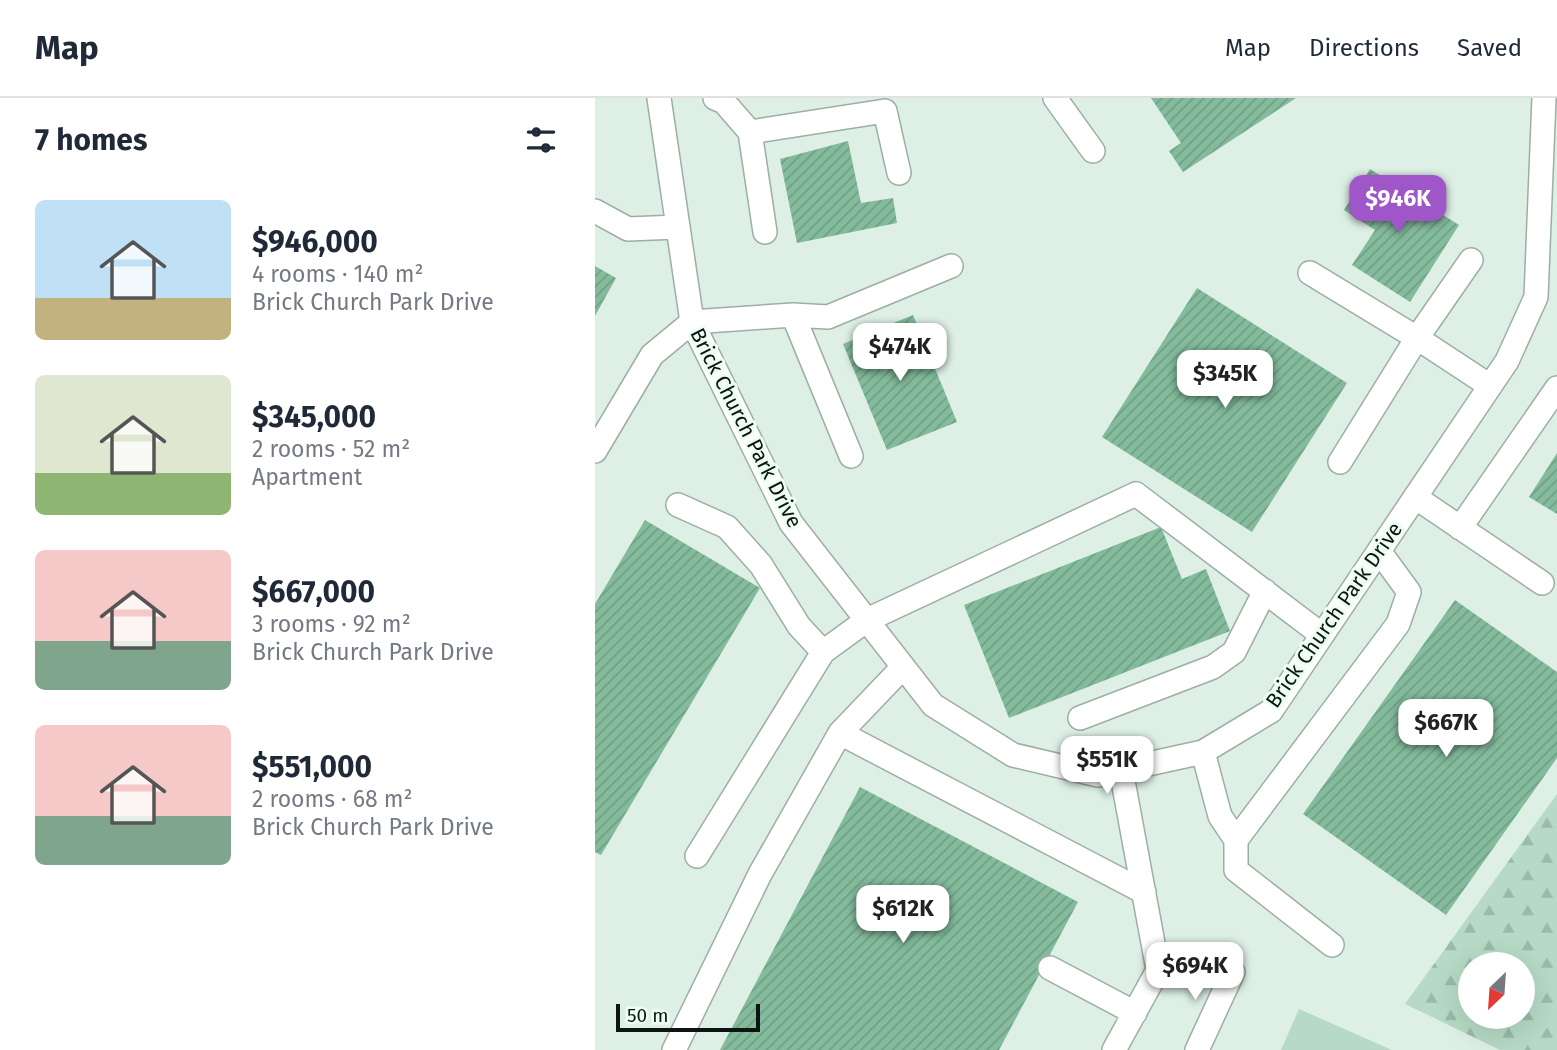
<!DOCTYPE html>
<meta charset="utf-8">
<style>
:root{--surface:#fff;--page:#f6f6f7;--text:#1f2937;--muted:#747a83;--line:#e0e1e3;--accent:#9e56c9}
body{margin:0;font-family:"Fira Sans",sans-serif;background:var(--page);color:var(--text);height:100vh;display:flex;flex-direction:column;font-size:26px;white-space:nowrap}
*{box-sizing:border-box;margin:0}
p{font-size:23px;color:var(--muted)}
.icon{flex:none;width:38px;height:38px;fill:none;stroke:currentColor;stroke-width:2;stroke-linecap:round;stroke-linejoin:round}
.map{position:relative;flex:1;overflow:hidden}
.panel{display:flex;flex-direction:column;background:var(--surface);width:595px}
.panel>*{flex:none}
.needle{width:46px;rotate:205deg}
.buttons{position:absolute;left:863px;top:854px;display:grid;gap:14px}
.buttons a{display:grid;place-items:center;width:77px;height:77px;border-radius:50%;background:var(--surface);box-shadow:0 7px 28px #0002;font-size:35px}
.scale{position:absolute;left:21px;bottom:18px;width:144px;box-sizing:border-box;padding-left:7px;border:4px solid #0e1411;border-top:0;font-size:19px;line-height:24px;white-space:nowrap;color:#0e1411;-webkit-text-stroke:5px #ecfef3;paint-order:stroke}
.price{position:absolute;translate:-50% -60px;padding:0 16px;border-radius:14px;background:#fff;color:#222;font-size:23px;line-height:46px;filter:drop-shadow(0 2px 4px #0008)}
.price::after{content:'';position:absolute;left:50%;top:42px;width:21px;height:16px;margin-left:-10px;background:inherit;clip-path:polygon(0 0,100% 0,50% 100%)}
.price.selected{background:var(--accent);color:#fff}
ul{padding:0;list-style:none}
li{display:flex;align-items:center;gap:21px;height:175px;padding:0 35px}
li span{display:grid;place-items:center;flex:none;width:196px;height:140px;border-radius:10px;color:#555}
li>.icon{margin-inline-start:auto}
span .icon{width:84px;height:84px;fill:#fffc;stroke-width:1}
li b{font-size:30px}
h2{display:flex;justify-content:space-between;align-items:center;height:84px;padding:0 35px;font-size:30px}
header{display:flex;align-items:center;gap:42px;box-sizing:border-box;height:98px;padding:0 35px;background:var(--surface);border-bottom:2px solid var(--line)}
header strong{font-size:33px}
nav{display:flex;gap:38px;margin-inline-start:auto;font-size:24px}
main{display:flex;flex:1;min-height:0}
.map>svg:first-child{display:block}
.forest{fill:url(#forest-firs);fill-rule:evenodd}
.pitch{fill:#b6dac5}
.building{fill:url(#building-hatch)}
.lines{fill:none;stroke-linecap:round;stroke-linejoin:round}
.minor-casing{stroke:#9daea4;stroke-width:26}
.minor{stroke:#fff;stroke-width:23}
.labels{text-anchor:middle;stroke-width:6;stroke-linejoin:round;paint-order:stroke}
.street-label{font-size:21px;fill:#0e1411;stroke:#ecfef3}
</style>
<header>
<strong>Map</strong>
<nav><a>Map</a><a>Directions</a><a>Saved</a></nav>
</header>
<main>
<section class="panel">
<h2>7 homes<svg class="icon" aria-label="filters" viewBox="0 0 24 24"><path d="M4 7h16M4 17h16"/><circle cx="9" cy="7" r="2"/><circle cx="15" cy="17" r="2"/></svg></h2>
<ul>
<li><span style="background:linear-gradient(#bfe0f5 70%,#c2b280 0)"><svg class="icon" aria-label="home" viewBox="0 0 24 24"><path d="M3 11l9-7 9 7M6 9v11h12V9"/></svg></span><div><b>$946,000</b><p>4 rooms · 140 m²</p><p>Brick Church Park Drive</p></div></li>
<li><span style="background:linear-gradient(#dfe7d0 70%,#8fb573 0)"><svg class="icon" aria-label="home" viewBox="0 0 24 24"><path d="M3 11l9-7 9 7M6 9v11h12V9"/></svg></span><div><b>$345,000</b><p>2 rooms · 52 m²</p><p>Apartment</p></div></li>
<li><span style="background:linear-gradient(#f6c9c9 65%,#7fa58c 0)"><svg class="icon" aria-label="home" viewBox="0 0 24 24"><path d="M3 11l9-7 9 7M6 9v11h12V9"/></svg></span><div><b>$667,000</b><p>3 rooms · 92 m²</p><p>Brick Church Park Drive</p></div></li>
<li><span style="background:linear-gradient(#f6c9c9 65%,#7fa58c 0)"><svg class="icon" aria-label="home" viewBox="0 0 24 24"><path d="M3 11l9-7 9 7M6 9v11h12V9"/></svg></span><div><b>$551,000</b><p>2 rooms · 68 m²</p><p>Brick Church Park Drive</p></div></li>
</ul>
</section>
<div class="map">
<svg width="962" height="952" viewBox="0 0 962 952">
<defs>
<pattern id="forest-firs" width="22" height="20" patternUnits="userSpaceOnUse" patternTransform="scale(1.75)"><rect width="22" height="20" fill="#b6dac5"/><path d="M5 1l3.5 6h-7zM16 11l3.5 6h-7z" fill="#9bbaa8"/></pattern>
<pattern id="building-hatch" width="6" height="6" patternUnits="userSpaceOnUse" patternTransform="scale(1.75)"><rect width="6" height="6" fill="#83bb9c"/><path d="M-1 1l2-2M0 6l6-6M5 7l2-2" fill="none" stroke="#70a085"/></pattern>
</defs>
<rect width="100%" height="100%" fill="#def0e6"/>
<!-- forest -->
<path class="forest" d="M962,696V952H905L810,906ZM875,866H928V919H875Z"/>
<!-- pitch -->
<path class="pitch" d="M704,911L797,952H686Z"/>
<!-- building -->
<path class="building" d="M556,0H701L588,74L574,53L586,45Z
M253,43L266,105L298,100L302,125L202,145L185,61Z
M775,71L864,127L815,204L757,167L780,132L749,112Z
M0,168L21,180L0,218Z
M602,190L752,285L657,434L507,339Z
M318,217L362,324L292,352L248,246Z
M962,355V416L934,399Z
M50,422L165,490L6,757L0,754V506Z
M566,429L587,481L611,471L635,533L414,620L369,507Z
M860,502L962,574V660L851,817L708,716Z
M265,689L483,804L404,952H125Z"/>
<g class="lines">
<!-- minor casing -->
<g class="minor-casing">
<path id="minor" d="M64,0L97,224L196,425L338,607L418,657L503,677L608,654L676,613L912,263L941,199L949,0
M120,0L129,4L155,34
M460,0L498,53
M0,113L33,131L82,129
M170,134L155,34L290,13L304,75
M715,175L822,240L876,162
M198,217L256,358
M0,353L57,257L97,224L198,217L233,219L356,168
M745,364L822,240L895,288
M820,399L947,485
M83,407L132,429L166,467L204,528L228,554
M865,430L962,290
M485,620L618,569L639,554L670,493
M245,635L549,794
M608,654L625,718L641,742V772L737,847
M641,742L803,526L814,494L784,453
M102,758L228,554L272,522L541,396L727,537
M455,870L540,915
M79,952L165,776L245,635L308,569
M519,952L563,872L526,672
M602,952L638,874"/>
</g>
<!-- minor -->
<use href="#minor" class="minor"/>
</g>
<g class="labels">
<!-- street labels -->
<g class="street-label">
<text transform="translate(151 330) rotate(63)" y="7">Brick Church Park Drive</text>
<text transform="translate(739 517) rotate(-55)" y="7">Brick Church Park Drive</text>
</g>
</g>
</svg>
<div class="buttons">
<a><svg class="needle" viewBox="-14 -14 28 28"><path d="M0-13l5 13h-10z" fill="#e53935"/><path d="M0 13l5-13h-10z" fill="#747a83"/></svg></a>
</div>
<div class="scale">50 m</div>
<b class="price selected" style="left:803px;top:137px">$946K</b>
<b class="price" style="left:305px;top:285px">$474K</b>
<b class="price" style="left:630px;top:312px">$345K</b>
<b class="price" style="left:851px;top:661px">$667K</b>
<b class="price" style="left:512px;top:698px">$551K</b>
<b class="price" style="left:308px;top:847px">$612K</b>
<b class="price" style="left:600px;top:904px">$694K</b>
</div>
</main>
